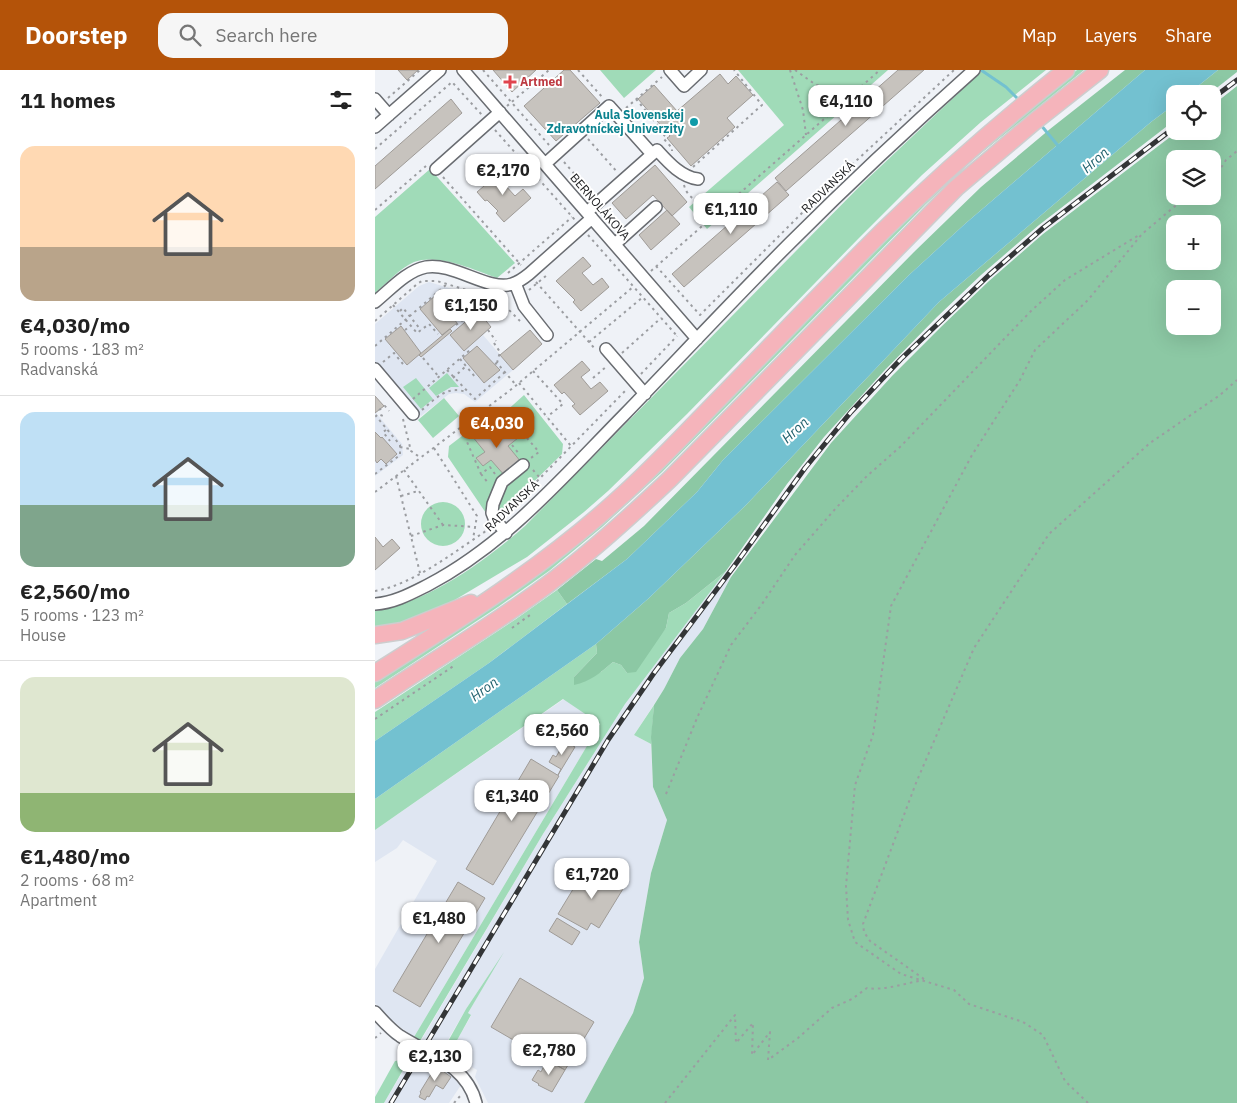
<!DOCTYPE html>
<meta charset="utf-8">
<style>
:root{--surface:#fff;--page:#f6f6f6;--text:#222;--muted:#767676;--line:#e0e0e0;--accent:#b45309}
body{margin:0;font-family:"IBM Plex Sans",sans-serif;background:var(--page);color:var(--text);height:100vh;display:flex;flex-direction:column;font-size:19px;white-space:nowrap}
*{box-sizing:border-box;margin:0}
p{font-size:16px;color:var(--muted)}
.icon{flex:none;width:28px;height:28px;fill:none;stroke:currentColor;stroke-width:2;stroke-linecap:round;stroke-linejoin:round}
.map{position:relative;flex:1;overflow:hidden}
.drawer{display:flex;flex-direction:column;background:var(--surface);width:375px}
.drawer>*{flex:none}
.tools{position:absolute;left:791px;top:15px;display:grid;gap:10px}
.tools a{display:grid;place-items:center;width:55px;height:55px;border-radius:10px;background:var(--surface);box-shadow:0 5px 20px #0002;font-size:25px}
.price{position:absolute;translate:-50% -42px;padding:0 11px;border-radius:10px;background:#fff;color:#222;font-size:16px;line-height:32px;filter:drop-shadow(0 1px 2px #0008)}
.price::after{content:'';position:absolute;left:50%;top:30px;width:15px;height:11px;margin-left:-8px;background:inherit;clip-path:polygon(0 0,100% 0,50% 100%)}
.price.current{background:var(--accent);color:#fff}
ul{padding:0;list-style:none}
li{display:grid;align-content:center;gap:10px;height:265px;padding:0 20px}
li+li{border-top:1px solid var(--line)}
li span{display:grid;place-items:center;height:155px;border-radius:15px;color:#555}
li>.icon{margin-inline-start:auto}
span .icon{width:90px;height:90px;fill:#fffc;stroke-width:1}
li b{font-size:21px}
h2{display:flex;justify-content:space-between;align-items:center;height:60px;padding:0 20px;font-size:21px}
header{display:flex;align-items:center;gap:30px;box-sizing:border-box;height:70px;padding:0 25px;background:var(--accent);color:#fff}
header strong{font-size:24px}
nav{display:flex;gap:28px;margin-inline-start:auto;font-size:18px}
.search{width:350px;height:45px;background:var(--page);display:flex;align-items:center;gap:12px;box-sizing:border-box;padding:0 18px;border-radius:15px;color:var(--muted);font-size:19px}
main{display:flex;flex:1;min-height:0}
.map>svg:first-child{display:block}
.built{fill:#dfe6f2}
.green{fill:#a0dbb8}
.forest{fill:#8cc8a4;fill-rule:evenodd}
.water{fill:#73c1d0}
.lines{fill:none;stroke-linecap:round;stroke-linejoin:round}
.stream{stroke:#73c1d0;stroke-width:3}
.building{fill:#c7c3be;stroke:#9f9b97}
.minor-casing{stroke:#696c71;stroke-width:14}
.highway-casing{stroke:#cdcdce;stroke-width:19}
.path{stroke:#9b9da1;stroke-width:2;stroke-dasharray:2.5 4;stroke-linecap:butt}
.minor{stroke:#fff;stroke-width:11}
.highway{stroke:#f5b4bb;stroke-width:16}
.rail-casing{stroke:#333537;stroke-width:5}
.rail{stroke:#fff;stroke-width:3;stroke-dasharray:9;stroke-linecap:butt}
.health-dot{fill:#e0444e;stroke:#fff;stroke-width:2}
.culture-dot{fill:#0f9aa8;stroke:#fff;stroke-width:2}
.labels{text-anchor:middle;stroke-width:4;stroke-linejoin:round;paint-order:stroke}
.health-label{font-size:12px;font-weight:bold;fill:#be3a42;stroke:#fff;text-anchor:start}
.culture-label{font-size:12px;font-weight:bold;fill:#0d838f;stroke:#fff;text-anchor:end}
.street-label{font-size:12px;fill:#1b1c1e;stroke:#fff}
.water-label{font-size:14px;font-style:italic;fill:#21616d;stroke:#fff}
</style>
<header>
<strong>Doorstep</strong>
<div class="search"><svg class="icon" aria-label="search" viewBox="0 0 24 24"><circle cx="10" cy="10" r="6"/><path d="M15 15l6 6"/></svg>Search here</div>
<nav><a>Map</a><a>Layers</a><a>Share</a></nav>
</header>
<main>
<section class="drawer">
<h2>11 homes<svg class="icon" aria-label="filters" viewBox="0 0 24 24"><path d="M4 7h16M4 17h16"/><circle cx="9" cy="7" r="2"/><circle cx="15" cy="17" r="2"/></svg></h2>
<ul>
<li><span style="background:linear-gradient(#ffd9b3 65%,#b9a48a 0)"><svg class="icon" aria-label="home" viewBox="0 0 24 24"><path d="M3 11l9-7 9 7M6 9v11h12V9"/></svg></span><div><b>€4,030/mo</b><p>5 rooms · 183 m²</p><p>Radvanská</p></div></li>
<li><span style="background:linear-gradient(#bfe0f5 60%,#7fa58c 0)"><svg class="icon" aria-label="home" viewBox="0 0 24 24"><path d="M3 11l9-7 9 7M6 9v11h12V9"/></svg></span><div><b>€2,560/mo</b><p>5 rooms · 123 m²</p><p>House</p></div></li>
<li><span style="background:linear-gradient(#dfe7d0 75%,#8fb573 0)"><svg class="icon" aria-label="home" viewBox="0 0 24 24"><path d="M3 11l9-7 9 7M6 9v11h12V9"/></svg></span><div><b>€1,480/mo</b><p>2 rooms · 68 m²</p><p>Apartment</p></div></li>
</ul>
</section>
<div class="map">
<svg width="862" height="1033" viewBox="0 0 862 1033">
<rect width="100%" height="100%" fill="#eff2f7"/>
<!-- built -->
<path class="built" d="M54,212L108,228L127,236L111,250L116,257L108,265L138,300L100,332L89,324L81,323L74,324L46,346L0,292V254L44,216Z
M0,326L9,336L1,343L27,374L28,385L0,406Z
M351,501L356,507L328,559L305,588L289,619L259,665L276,674L278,717L292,750L276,803L264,872L269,908L258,943L209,1033H113L100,1007L102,1000L74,984L96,946L93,943L121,894L91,939L60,992L82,1006L88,1012L74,1033H9L168,764L250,634Z
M189,629L225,654L39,967L17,951L0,933V899L62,791L28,770L22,778L0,792V760Z"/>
<!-- green -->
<path class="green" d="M225,0H281L249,28Z
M363,0H513L332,159L314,137L409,55Z
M608,0H671L606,52L547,105L483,169L312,344L233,421L209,442L152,487L78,531L35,552L0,559V541C54,532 110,491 150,456L487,114Z
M702,0H709L594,93L551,134L287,402L227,457L174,501L123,537L0,618V611L121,534L640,49Z
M55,99L140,193L122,208C100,200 63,183 39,192C25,198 12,213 0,223V147Z
M72,303L84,317H76L61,326L54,318Z
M41,308L58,329L46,339L28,317Z
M149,325L188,374L187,384L123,447L115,449L73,387L74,376L117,343L126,346Z
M69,328L84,346L58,368L43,350Z
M46 454a22 22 0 1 1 44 0a22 22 0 1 1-44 0Z
M351,501L250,634L168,764L45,971L39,967L225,654L188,629L0,760V729L221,574L222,583L199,607L226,602L238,592L246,595L252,603L291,558L294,543L311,533Z
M182,520L192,534L114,593L0,671V642L141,549Z
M279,635L276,674L259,665Z
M129,882L93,943L96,945L75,983L88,992H79L66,984L91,939Z
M34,977L39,981L9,1033H0V1027L20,991L32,989Z"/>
<!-- forest -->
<path class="forest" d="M750,0H770L591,153L534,205L348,390L322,422L252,489L192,534L182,520L221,489L227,491L269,456L539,182L606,117L675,59Z
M843,0H862V2L834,24H813Z
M862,16V1033H209L258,943L269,908L264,872L276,803L292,750L278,717L276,667L279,635L289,619L305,588L328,559L356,507L456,373L517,306L567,256L614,211L668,164L803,61H838V35ZM800,89H838V126H800ZM800,154H838V191H800ZM800,219H838V256H800Z
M800,34V50L664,155L606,205L562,247L509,301L449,367L412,414L351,501L311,533L294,543L291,558L261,602L252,603L246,595L238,592C226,602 215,612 199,615V607L222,583L221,574L274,528L371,435L564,232L776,52Z"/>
<!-- water -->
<path class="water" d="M770,0H843L813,24H800V34L776,52L564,232L371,435L274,528L221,574L0,729V671L114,593L252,489L322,422L348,390L534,205L591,153Z"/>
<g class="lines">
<!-- stream -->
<path class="stream" d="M606,0L631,17L644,30
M665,54L685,78"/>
</g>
<!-- building -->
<path class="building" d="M23,0H43L32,10Z
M118,0H161L137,22Z
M189,0H195L225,33L181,71L149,36Z
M523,0H549L411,121L400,108Z
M345,4L353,14L361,6L378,25L352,48L360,57L316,96L292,68L295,66L263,29L279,15L302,41Z
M76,29L87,43L0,119V96Z
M280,95L312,132L297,146L278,125L251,149L237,133Z
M130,98L138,107L129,114L140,126L148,119L156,128L129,152L121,143L123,141L112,130L110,131L102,122Z
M402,112L414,125L309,217L297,204Z
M292,140L305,154L276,180L264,165Z
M208,187L216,196L207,203L218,215L227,208L234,217L206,241L198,232L200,230L181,211Z
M61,225L82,253L67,265L45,239Z
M103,241L116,257L89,281L75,265Z
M26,256L46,283L32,295L10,269Z
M75,259L77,261L46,287L44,285Z
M155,260L167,274L138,300L125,285Z
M102,276L125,300L109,313L88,288Z
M207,291L215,300L206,307L216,319L225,312L233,321L205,345L197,336L200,334L189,322L187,324L179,315Z
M0,326L9,336L0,343Z
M114,352L127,368L137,361L143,368L133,376L146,392L130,406L116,390L108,396L101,388L110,382L97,366Z
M0,362L6,368L7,367L22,384L11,394L6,389L2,393L0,390Z
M0,467L8,477L17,469L25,478L0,500Z
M190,671L200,677L183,705L186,699L174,692L178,685L181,687Z
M156,689L184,706L118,815L91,799Z
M223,797L251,814L224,858L216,853L212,860L183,844L203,811L211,816Z
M83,812L110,828L45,937L18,921Z
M182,848L205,862L197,875L174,861Z
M145,908L219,952L190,1000L116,957Z
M172,990L190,1000L177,1022L163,1015L164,1014L157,1010L163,1000L166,1002Z
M61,996L76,1007L68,1019L61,1015L54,1027L52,1026L50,1030L44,1027L46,1023L45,1022Z"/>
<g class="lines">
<!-- minor casing -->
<g class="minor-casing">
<path id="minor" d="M88,0L322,269
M295,0L309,16L326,0
M0,29L14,45
M0,57L65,0
M170,94L234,36L277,84
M61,99L125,42
M212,142L282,80C293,92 306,107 323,109
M240,174L281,137
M140,213L149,236L172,265
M0,232C15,220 31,201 51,197C78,192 114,222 137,214C144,212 149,208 154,204L217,148
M231,279L270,324
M0,299L38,344
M131,463L119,448L117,443L118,434L127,412L148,395
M0,534C19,533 37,523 53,515C131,474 188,407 249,345C304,288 359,229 415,173C475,113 536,56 599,0
M0,942C8,951 16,960 25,966C55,985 92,996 101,1033"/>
</g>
<!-- highway casing -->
<g class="highway-casing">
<path id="highway" d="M0,565L27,561L96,533
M0,603C84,550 167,498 241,431C274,402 305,369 336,337C393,279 450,219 507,162C567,103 626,52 691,0
M0,630C60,589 123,553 180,509C221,478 258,444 295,409L581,118L659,52L725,0"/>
</g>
<!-- path -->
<path class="path" d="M108,0L174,75
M203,0L228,28
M415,0L428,40L431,65
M420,0L441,15L463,19L485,17
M13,28L45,0
M261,29L290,64L288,68L297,78V81
M132,36L174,0
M251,38L287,7
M258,47L276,46
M120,60L200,150
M213,69L243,103
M0,79L77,12L107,45
M189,92L217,124
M318,97L387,35L359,0
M68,107L146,195
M838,107L842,104L851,90L862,81
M309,115C314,135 336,135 353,132
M0,140L51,96
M213,165L302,266
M281,196L325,245L454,116L579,0
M276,201L505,0
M133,203L197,147
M161,212L221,280
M64,220L88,250
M154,220L172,205
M65,230L70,227
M18,235L42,263L54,254L63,264
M89,236L97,246
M25,241L28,238L46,260
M82,242L103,224
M0,251L42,214L47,211H62L124,230L145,251
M81,255L96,244
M30,260L35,256
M113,260L121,271
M214,272L268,227
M119,273L125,282L122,293
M0,276L72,214
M247,283L286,248
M48,288L64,307
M85,289L101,308
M8,292L19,283L28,294
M120,294L122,293L141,315
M72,300L100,329L130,302
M158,301L188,334L172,347
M266,304L302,266
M78,308L91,296
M218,308L232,296
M144,313L196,376
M38,329L95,280
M4,340L10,336L14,341
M47,340C60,329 72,315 91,322
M28,349L36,381L46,388
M11,360L8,362L15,371
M137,375L145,385
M25,377L35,379
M59,378L102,446L98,469
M29,400L68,455
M158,400L165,408
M0,404L25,385V375L1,346L3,344L8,346
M106,404L114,414
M120,404L115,397L106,404L92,372L95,366L116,349L146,361L164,382L156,388
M21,406L45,503
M0,422L138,318L258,217
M26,426L43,421
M130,444L252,319
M36,466L68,455L101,457
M0,521C40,514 80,481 114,459
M137,558L155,545
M0,649L80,595
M291,724L322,648L356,575L387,534L420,485L461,438L492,406L526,376L656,241L690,210L764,165
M549,909L495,871L489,862L488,854L541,713L599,578L674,464L775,373L845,325L862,310
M0,968L6,963
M79,1033L86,1025
M290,1033L360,945L361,973L378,953L377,985L395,962L393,990L423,968L457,938L477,929L492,918C510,921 530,913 549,910
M713,1033L690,1011L668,965L648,952L594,934L579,920L526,904L480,872L473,850L471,816L480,715L498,665L516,536L597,385L645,310L660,280L713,230L767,164L812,126"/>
<!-- minor -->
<use href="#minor" class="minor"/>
<!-- highway -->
<use href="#highway" class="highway"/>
<!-- rail casing -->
<g class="rail-casing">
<path id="rail" d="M838,28L862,10
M16,1033L233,670L279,603L360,495L430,398L476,342L526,289L614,205L668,158L800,57"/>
</g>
<!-- rail -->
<use href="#rail" class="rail"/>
</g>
<!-- markers -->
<path class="health-dot" d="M132.5 4.5h5v5h5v5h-5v5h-5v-5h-5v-5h5z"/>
<circle class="culture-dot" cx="319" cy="52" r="5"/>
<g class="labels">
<!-- health labels -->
<g class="health-label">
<text x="145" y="16">Artmed</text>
</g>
<!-- culture labels -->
<g class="culture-label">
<text x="309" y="49">Aula Slovenskej<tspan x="309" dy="14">Zdravotníckej Univerzity</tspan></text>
</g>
<!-- street labels -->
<g class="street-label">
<text transform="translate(453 117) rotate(-44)" y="4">RADVANSKÁ</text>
<text transform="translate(225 137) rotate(49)" y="4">BERNOLÁKOVA</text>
<text transform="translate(137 436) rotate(-43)" y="4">RADVANSKÁ</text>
</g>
<!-- water labels -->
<g class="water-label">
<text transform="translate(720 90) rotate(-41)" y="5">Hron</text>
<text transform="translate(420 360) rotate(-43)" y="5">Hron</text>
<text transform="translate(109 619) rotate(-36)" y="5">Hron</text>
</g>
</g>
</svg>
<div class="tools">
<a><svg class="icon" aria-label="locate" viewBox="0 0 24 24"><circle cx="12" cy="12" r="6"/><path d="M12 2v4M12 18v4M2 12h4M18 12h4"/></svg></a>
<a><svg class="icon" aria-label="layers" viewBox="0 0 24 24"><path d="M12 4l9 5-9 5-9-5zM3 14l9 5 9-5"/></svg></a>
<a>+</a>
<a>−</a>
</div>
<b class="price" style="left:471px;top:57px">€4,110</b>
<b class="price" style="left:128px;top:126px">€2,170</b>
<b class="price" style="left:356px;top:165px">€1,110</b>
<b class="price" style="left:96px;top:261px">€1,150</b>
<b class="price current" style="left:122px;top:379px">€4,030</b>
<b class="price" style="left:187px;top:686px">€2,560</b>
<b class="price" style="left:137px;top:752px">€1,340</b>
<b class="price" style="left:217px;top:830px">€1,720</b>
<b class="price" style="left:64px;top:874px">€1,480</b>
<b class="price" style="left:174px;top:1006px">€2,780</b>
<b class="price" style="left:60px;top:1012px">€2,130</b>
</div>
</main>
